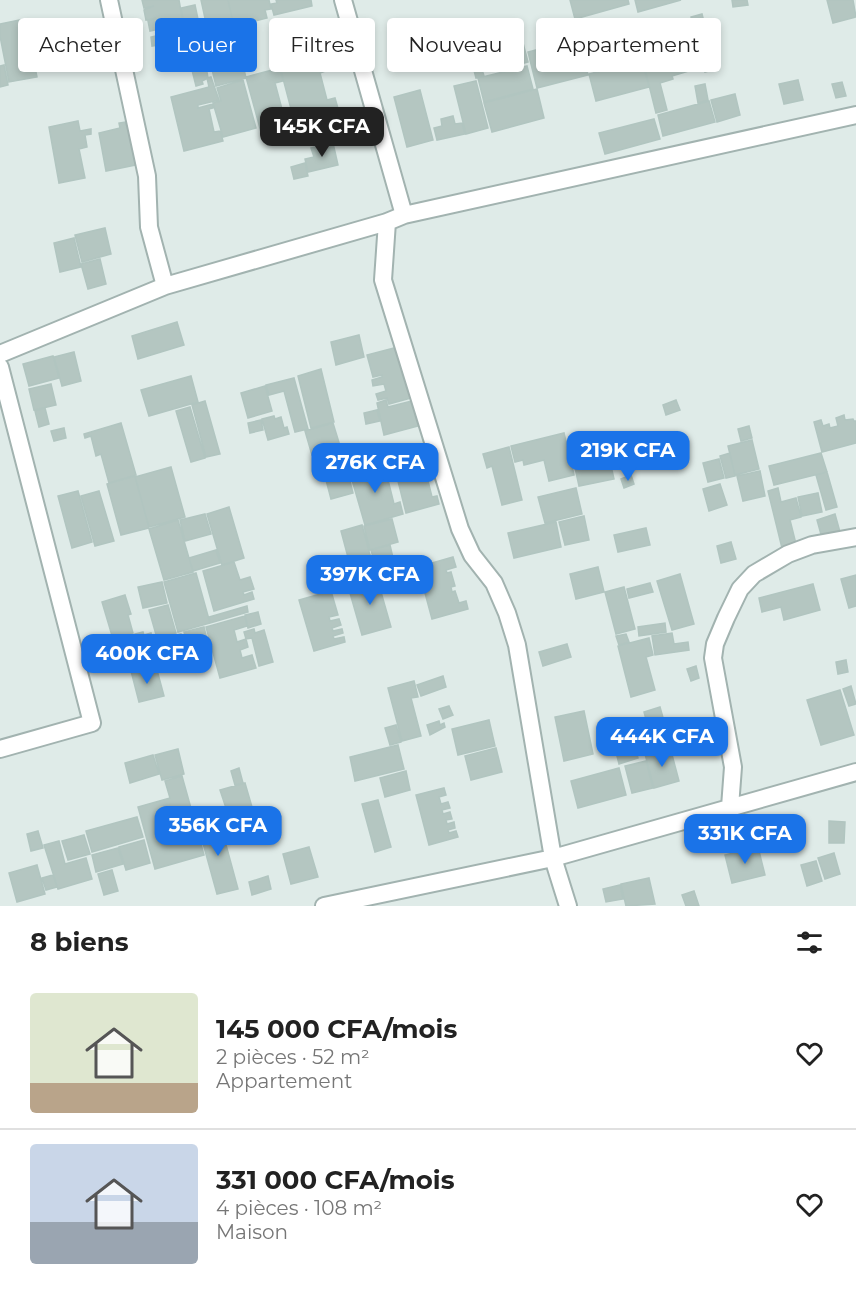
<!DOCTYPE html>
<html lang="fr">
<meta charset="utf-8">
<style>
:root{--surface:#fff;--page:#f2f2f2;--text:#222;--muted:#767676;--line:#e0e0e0;--accent:#1a73e8}
body{margin:0;font-family:Montserrat,sans-serif;background:var(--page);color:var(--text);height:100vh;display:flex;flex-direction:column;font-size:22px;white-space:nowrap}
*{box-sizing:border-box;margin:0}
p{font-size:20px;color:var(--muted)}
.icon{flex:none;width:33px;height:33px;fill:none;stroke:currentColor;stroke-width:2;stroke-linecap:round;stroke-linejoin:round}
.map{position:relative;height:906px;overflow:hidden}
.details{display:flex;flex-direction:column;background:var(--surface);flex:1}
.details>*{flex:none}
.guide{position:absolute;left:18px;top:18px;width:820px;height:54px;display:flex;gap:12px}
.price{position:absolute;translate:-50% -51px;padding:0 14px;border-radius:12px;background:var(--accent);color:#fff;font-size:20px;line-height:39px;filter:drop-shadow(0 2px 3px #0008)}
.price::after{content:'';position:absolute;left:50%;top:36px;width:18px;height:14px;margin-left:-9px;background:inherit;clip-path:polygon(0 0,100% 0,50% 100%)}
.price.active{background:#222;color:#fff}
ul{padding:0;list-style:none}
li{display:flex;align-items:center;gap:18px;height:150px;padding:0 30px}
li+li{border-top:2px solid var(--line)}
li span{display:grid;place-items:center;flex:none;width:168px;height:120px;border-radius:6px;color:#555}
li>.icon{margin-inline-start:auto}
span .icon{width:72px;height:72px;fill:#fffc;stroke-width:1}
li b{font-size:26px}
h2{display:flex;justify-content:space-between;align-items:center;height:72px;padding:0 30px;font-size:26px}
.pill{padding:0 21px;border-radius:6px;background:var(--surface);box-shadow:0 3px 9px #0003;font-size:21px;line-height:54px}
.pill.active{background:var(--accent);color:#fff}
.map>svg:first-child{display:block}
.building{fill:#b4c6c1;stroke:#b1c5c0;stroke-width:1.5}
.lines{fill:none;stroke-linecap:round;stroke-linejoin:round}
.street-casing{stroke:#a2b3b0;stroke-width:20}
.street{stroke:#fff;stroke-width:16}
</style>
<div class="map">
<svg width="856" height="906" viewBox="0 0 856 906">
<rect width="100%" height="100%" fill="#dfebe8"/>
<!-- building -->
<path class="building" d="M142,0H179L186,40L152,46L151,37L160,35L159,29L150,31L148,21L156,18L146,20L144,10L154,6L144,8Z
M201,0H228L234,26L208,32Z
M228,0H269L271,9L265,10L267,18L234,26Z
M276,0H311L312,6L274,15L271,4L277,3Z
M570,0H628L629,4L575,19Z
M635,0H681L638,12Z
M732,0H747L748,5L733,7Z
M827,0H853L856,17L833,23Z
M195,5L199,24L206,22L208,35L187,38L181,8Z
M702,14L716,69L705,72L691,17Z
M25,19L37,77L9,82L0,36V24Z
M687,20L694,46L645,58L639,32Z
M518,21L523,41L474,53L469,33Z
M234,26L246,78L216,86L210,61L217,59L211,32Z
M211,35L213,46L189,50L187,39Z
M579,40L588,75L537,88L528,52L536,50L539,60L550,57L547,48L553,46L556,56L572,52L570,42Z
M523,43L528,62L517,65L514,56L518,55L516,44Z
M696,47L702,67L672,76L673,79L660,83L667,110L656,113L643,61Z
M203,48L204,62L192,63L190,50Z
M324,55L328,70L320,73L327,100L335,98L339,112L295,124L280,67Z
M478,57L484,76L476,78L471,59Z
M642,60L649,87L596,101L589,74Z
M4,65L8,85L0,87V66Z
M206,66L208,78L202,81L203,84L196,86L192,70Z
M527,66L533,89L484,102L478,78Z
M280,68L283,81L275,83L283,113L292,111L295,123L261,132L246,77Z
M211,77L219,100L198,105V108L213,104V108L209,109L214,132L220,131L223,141L184,151L171,97L209,87L207,78Z
M243,80L256,128L223,137L213,103L221,101L217,88Z
M798,80L803,100L784,104L779,84Z
M476,81L488,128L466,134L454,86Z
M842,82L846,96L836,98L832,84Z
M705,84L708,100L698,103L695,86Z
M537,89L544,118L492,132L484,103Z
M420,90L433,140L407,147L394,97Z
M735,94L740,115L717,122L711,100Z
M709,101L715,122L663,136L658,115Z
M453,116L455,124L462,123L465,134L437,140L434,128L442,126L441,119Z
M654,119L660,139L605,154L599,133Z
M78,121L80,131L91,129V134L85,135L87,147L79,149L85,178L59,183L49,127Z
M125,122L126,127L133,126L141,164L106,171L99,133L120,128L119,123Z
M333,143L338,165L308,172L305,159L314,157L311,148Z
M305,163L308,176L294,179L291,167Z
M105,228L111,254L82,262L75,235Z
M74,238L81,267L60,272L54,243Z
M100,259L106,284L88,289L81,264Z
M177,322L184,345L138,359L132,336Z
M359,335L364,357L336,365L331,342Z
M398,347L411,398L389,404L387,398L378,400L376,394L386,391L384,384L373,386L372,380L382,377V375L373,377L367,355Z
M74,352L81,381L62,386L54,357Z
M53,356L59,378L29,386L23,364Z
M321,369L334,422L311,428L298,376Z
M191,376L198,402L149,416L141,390Z
M294,378L308,429L295,432L284,391L269,395L266,385Z
M51,384L56,405L34,410L29,389Z
M265,386L272,411L248,418L241,393Z
M386,400L388,407L412,401L418,426L384,435L377,403Z
M676,400L680,410L666,415L663,405Z
M205,401L220,454L206,457L192,405Z
M190,407L205,458L191,462L176,411Z
M45,408L49,424L39,427L35,411Z
M377,410L380,421L366,424L364,413Z
M844,415L845,420L853,419L854,421H856V443L822,452L814,422L821,420L823,426L829,424L830,428L838,426L836,418Z
M274,416L275,419L281,417L284,428L287,427L289,434L268,440L262,419Z
M261,420L263,430L250,433L248,423Z
M121,423L136,475L109,483L101,454L96,456L91,436L85,438L84,434Z
M333,423L348,472L328,478L320,453L312,455L305,431Z
M749,426L752,438L741,441L738,429Z
M64,428L66,438L54,441L51,431Z
M564,433L574,475L549,481L544,460L524,465L523,460L515,462L511,446Z
M752,440L759,469L735,475L728,446Z
M509,447L522,500L502,505L492,466L487,468L483,454Z
M600,447L605,468L611,466L614,479L579,486L572,454Z
M427,452L430,463L424,465L432,497L437,496L439,504L406,513L393,461Z
M730,453L735,476L726,478L720,456Z
M821,453L827,472L774,485L769,466Z
M719,459L724,478L708,482L703,463Z
M389,462L393,475L382,479L383,481L388,480L394,504L400,502L403,514L365,525L350,473Z
M171,467L185,517L149,527L135,477Z
M760,471L765,496L743,501L737,476Z
M827,472L837,507L826,510L816,475Z
M348,474L353,493L331,499L326,480Z
M631,475L634,484L624,488L621,479Z
M135,476L149,528L121,535L107,484Z
M720,484L727,505L709,511L703,489Z
M576,488L582,514L545,523L538,497Z
M778,488L781,502L796,498L801,517L790,520L796,544L782,548L768,491Z
M78,491L92,542L72,548L58,496Z
M99,491L114,541L95,546L81,496Z
M818,493L822,512L802,516L798,497Z
M229,507L244,558L222,565L207,514Z
M205,514L211,534L185,541L180,520Z
M835,514L840,532L822,538L817,520Z
M584,516L589,540L565,545L559,522Z
M392,519L398,542L370,550L364,526Z
M178,520L193,572L164,580L149,529Z
M556,522L561,547L514,558L508,533Z
M362,525L370,555L349,561L341,531Z
M646,528L650,545L618,552L614,535Z
M731,542L736,559L721,563L717,546Z
M390,545L396,571L378,576L371,550Z
M216,550L220,563L193,571L189,558Z
M370,555L376,576L350,584L344,562Z
M453,557L456,567L446,570L447,573L451,572L455,586L451,587L452,592L455,591L459,603L466,601L468,609L432,619L418,567Z
M234,562L240,580L250,577L254,589L243,592L244,595L252,592L254,599L214,611L203,571Z
M598,567L604,592L576,599L570,574Z
M196,573L210,623L178,632L164,582Z
M680,574L694,624L672,630L657,581Z
M856,575V606L849,608L841,579Z
M377,578L391,627L362,635L348,586Z
M162,582L167,603L143,608L138,587Z
M650,583L653,592L629,598L627,589Z
M813,584L820,610L784,620L781,607L762,612L759,598Z
M624,587L635,629L616,634L605,592Z
M331,591L338,615L329,617L330,621L339,619L341,625L332,628L333,631L342,629L343,633L333,636L334,639L344,637L345,642L314,651L299,600Z
M125,595L131,614L128,615L133,633L113,639L102,602Z
M168,605L176,633L157,638L149,610Z
M247,606L248,612L210,623L209,617Z
M258,612L261,624L248,628L245,615Z
M245,616L247,626L234,630L237,642L246,639L248,647L240,650L242,658L252,655L256,668L220,678L206,627Z
M665,623L666,632L639,636L638,627Z
M204,627L210,652L200,655L199,650L190,653L184,632Z
M254,629L255,633L264,630L273,662L259,666L252,638L246,639L244,632Z
M143,632L144,635L151,633L152,638L137,643L135,634Z
M672,633L674,644L688,642L689,650L655,655L652,636Z
M181,634L187,654L159,662L154,641Z
M626,634L629,642L619,645L616,636Z
M106,635L107,639L112,638L115,649L101,653L97,638Z
M649,638L653,655L646,657L655,690L631,697L618,646Z
M149,641L157,669L139,675L137,666L129,669L123,649Z
M567,644L571,657L543,666L539,652Z
M119,649L122,660L115,662L116,666L105,669L101,654Z
M846,660L848,672L838,674L836,662Z
M696,666L699,678L691,681L687,669Z
M137,669L139,675L157,670L164,696L139,702L131,671Z
M443,676L446,687L421,696L417,685Z
M414,681L418,697L411,698L421,736L402,741L388,688Z
M851,686L856,704L849,706L843,689Z
M840,690L854,735L821,745L807,700Z
M449,706L453,715L443,719L439,709Z
M660,707L669,739L650,745L644,723H647L644,712Z
M584,711L593,754L564,761L555,717Z
M489,720L495,746L458,755L452,729Z
M439,721L440,725L444,723L445,727L430,735L427,725Z
M629,723L638,758L619,764L610,728Z
M396,725L401,742L390,745L385,728Z
M398,745L404,769L355,781L350,757Z
M670,747L679,781L654,788L645,754Z
M496,748L502,772L471,780L465,756Z
M178,749L184,774L162,780L155,755Z
M153,755L159,774L130,783L125,763Z
M646,761L653,788L632,793L625,766Z
M239,768L243,783L235,785L231,771Z
M619,768L626,795L578,808L571,781Z
M406,771L410,790L385,797L380,778Z
M182,776L204,855L155,869L138,807L170,798L165,781Z
M245,783L252,807L228,814L220,790Z
M444,788L446,795L439,797L441,804L448,802L450,808L442,810L443,814L450,812L452,819L446,820L447,824L454,822L455,828L448,830L449,833L456,831L458,837L429,845L416,795Z
M378,800L391,847L375,852L362,804Z
M137,817L143,837L92,852L86,831Z
M219,819L238,889L217,894L198,825Z
M829,821L845,822L844,843H829Z
M38,831L43,848L31,851L27,834Z
M84,835L90,854L68,860L62,841Z
M144,840L150,863L126,870L119,847Z
M59,841L65,864L86,858L92,879L58,889L44,845Z
M309,847L318,877L291,884L283,854Z
M758,847L765,875L732,883L725,855Z
M118,848L123,864L96,872L92,855Z
M834,853L840,874L825,879L818,858Z
M816,861L822,881L807,886L801,865Z
M37,865L45,894L17,902L9,873Z
M112,870L118,891L104,895L98,874Z
M53,875L57,887L46,890L42,878Z
M268,876L271,889L252,895L249,882Z
M649,878L655,904L626,906L621,884Z
M620,885L623,899L606,902L603,889Z
M694,891L699,906H686L682,895Z"/>
<g class="lines">
<!-- street casing -->
<g class="street-casing">
<path id="street" d="M109,0L147,176L149,227L165,286
M343,0L404,215
M387,222L383,280L460,529L472,555L494,583L507,613L517,645L553,858L568,906
M0,354L165,286L387,222L404,215L856,115
M0,367L92,723L0,749
M730,807L733,767L713,658L715,644L726,618L740,589L754,574L788,554L812,545L856,537
M324,906L553,858L856,772"/>
</g>
<!-- street -->
<use href="#street" class="street"/>
</g>
</svg>
<b class="price active" style="left:322px;top:158px">145K CFA</b>
<b class="price" style="left:628px;top:482px">219K CFA</b>
<b class="price" style="left:375px;top:494px">276K CFA</b>
<b class="price" style="left:370px;top:606px">397K CFA</b>
<b class="price" style="left:147px;top:685px">400K CFA</b>
<b class="price" style="left:662px;top:768px">444K CFA</b>
<b class="price" style="left:218px;top:857px">356K CFA</b>
<b class="price" style="left:745px;top:865px">331K CFA</b>
<div class="guide">
<a class="pill">Acheter</a>
<a class="pill active">Louer</a>
<a class="pill">Filtres</a>
<a class="pill">Nouveau</a>
<a class="pill">Appartement</a>
</div>
</div>
<section class="details">
<h2>8 biens<svg class="icon" aria-label="filters" viewBox="0 0 24 24"><path d="M4 7h16M4 17h16"/><circle cx="9" cy="7" r="2"/><circle cx="15" cy="17" r="2"/></svg></h2>
<ul>
<li><span style="background:linear-gradient(#dfe7d0 75%,#b9a48a 0)"><svg class="icon" aria-label="home" viewBox="0 0 24 24"><path d="M3 11l9-7 9 7M6 9v11h12V9"/></svg></span><div><b>145 000 CFA/mois</b><p>2 pièces · 52 m²</p><p>Appartement</p></div><svg class="icon" aria-label="heart" viewBox="0 0 24 24"><path d="M12 20l-8-8c-3-5 5-10 8-4 3-6 11-1 8 4z"/></svg></li>
<li><span style="background:linear-gradient(#c9d6e8 65%,#9aa5b1 0)"><svg class="icon" aria-label="home" viewBox="0 0 24 24"><path d="M3 11l9-7 9 7M6 9v11h12V9"/></svg></span><div><b>331 000 CFA/mois</b><p>4 pièces · 108 m²</p><p>Maison</p></div><svg class="icon" aria-label="heart" viewBox="0 0 24 24"><path d="M12 20l-8-8c-3-5 5-10 8-4 3-6 11-1 8 4z"/></svg></li>
</ul>
</section>
